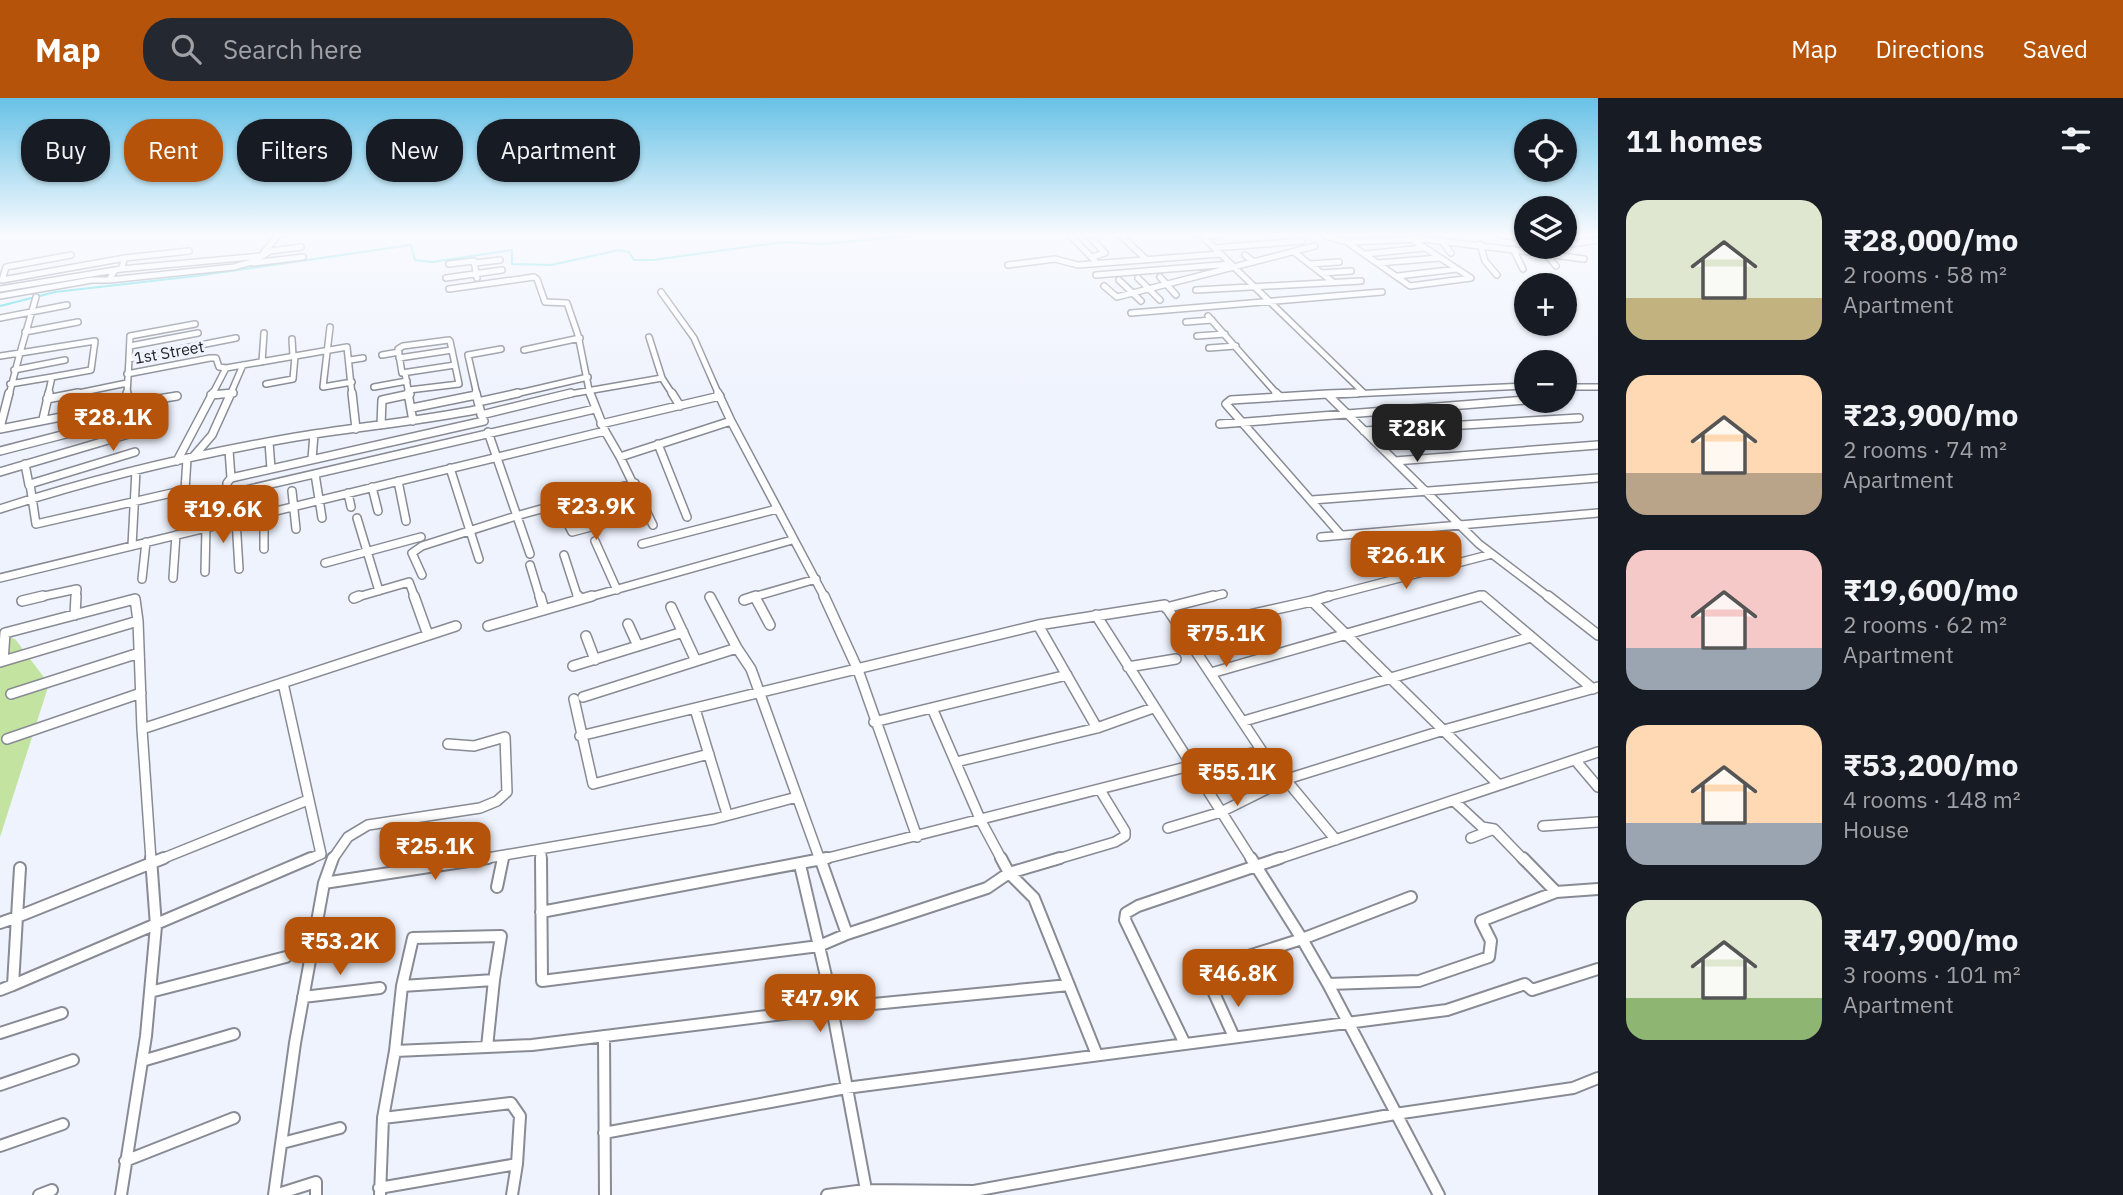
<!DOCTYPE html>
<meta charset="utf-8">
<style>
:root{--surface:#171b24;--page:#242831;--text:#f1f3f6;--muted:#9ea1a6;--accent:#b45309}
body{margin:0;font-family:"IBM Plex Sans",sans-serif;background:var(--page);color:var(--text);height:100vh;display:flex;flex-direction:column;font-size:26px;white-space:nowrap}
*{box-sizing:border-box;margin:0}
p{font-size:23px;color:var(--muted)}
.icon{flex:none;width:38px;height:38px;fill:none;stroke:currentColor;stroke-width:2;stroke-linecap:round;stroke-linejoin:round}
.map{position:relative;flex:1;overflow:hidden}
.sheet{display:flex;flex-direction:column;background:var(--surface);width:525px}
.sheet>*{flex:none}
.guide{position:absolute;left:21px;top:21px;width:665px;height:63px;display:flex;gap:14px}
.tools{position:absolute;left:1514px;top:21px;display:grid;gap:14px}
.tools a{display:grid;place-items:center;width:63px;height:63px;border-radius:50%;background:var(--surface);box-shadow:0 2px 5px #0004;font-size:35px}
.price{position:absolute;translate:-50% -60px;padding:0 16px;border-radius:14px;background:var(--accent);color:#fff;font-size:23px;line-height:46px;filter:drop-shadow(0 2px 4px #0008)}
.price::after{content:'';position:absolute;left:50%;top:42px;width:21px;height:16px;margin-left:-10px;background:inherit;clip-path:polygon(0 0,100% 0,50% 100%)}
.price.current{background:#222;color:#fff}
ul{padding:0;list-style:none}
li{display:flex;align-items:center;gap:21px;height:175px;padding:0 28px}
li span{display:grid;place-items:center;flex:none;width:196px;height:140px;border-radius:21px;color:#555}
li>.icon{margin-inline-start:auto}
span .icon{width:84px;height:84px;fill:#fffc;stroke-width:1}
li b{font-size:30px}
h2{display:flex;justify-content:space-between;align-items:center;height:84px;padding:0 28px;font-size:30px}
.chip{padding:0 24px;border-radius:28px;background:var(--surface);box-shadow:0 2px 5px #0004;font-size:24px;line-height:63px}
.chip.current{background:var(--accent);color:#fff}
header{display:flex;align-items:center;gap:42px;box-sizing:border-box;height:98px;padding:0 35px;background:var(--accent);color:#fff}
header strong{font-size:33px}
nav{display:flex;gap:38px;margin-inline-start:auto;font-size:24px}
.search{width:490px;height:63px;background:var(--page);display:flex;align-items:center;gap:18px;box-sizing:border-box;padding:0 24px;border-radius:28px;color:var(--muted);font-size:26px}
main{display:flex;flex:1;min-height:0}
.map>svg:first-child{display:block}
.green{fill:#c3e3a0}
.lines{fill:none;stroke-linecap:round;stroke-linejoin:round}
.stream{stroke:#48d7e2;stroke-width:2}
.street-far3-casing{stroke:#888b94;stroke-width:8}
.street-far2-casing{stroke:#888b94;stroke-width:10}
.street-far1-casing{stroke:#888b94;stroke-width:12}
.street-casing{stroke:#888b94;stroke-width:14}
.street-far3{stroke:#fff;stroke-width:5}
.street-far2{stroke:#fff;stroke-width:7}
.street-far1{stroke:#fff;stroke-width:9}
.street{stroke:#fff;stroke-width:10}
.labels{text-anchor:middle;stroke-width:6;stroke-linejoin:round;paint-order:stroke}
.far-street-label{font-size:16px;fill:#1f2024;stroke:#eff3fd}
</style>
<header>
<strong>Map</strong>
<div class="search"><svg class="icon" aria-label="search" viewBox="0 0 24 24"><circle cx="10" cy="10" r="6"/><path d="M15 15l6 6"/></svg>Search here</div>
<nav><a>Map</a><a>Directions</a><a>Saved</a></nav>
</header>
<main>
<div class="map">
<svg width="1598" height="1097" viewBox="0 0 1598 1097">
<rect width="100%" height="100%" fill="#eff3fd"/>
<!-- green -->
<path class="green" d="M0,536L15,541L49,586L0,739Z"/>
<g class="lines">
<!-- stream -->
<path class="stream" d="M0,208L55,194L196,178L411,147L415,162L432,164L512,152V166L551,167L619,152L629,154L634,162H653L783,144L822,146L920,137"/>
<!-- street-far3 casing -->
<g class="street-far3-casing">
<path id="street-far3" d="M1070,137L1095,163
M1088,137L1105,155L1092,159
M1120,137L1146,161
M1201,137L1364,295
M1501,137L1526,141
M1325,138L1347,144
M1203,139L1219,137
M1440,141L1451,155
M1413,142L1471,180L1410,188L1347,144L1422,141L1546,156L1543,149
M1480,146L1485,163L1497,177
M1564,147L1598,142
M1214,150L1302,143
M1513,151L1523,171
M1294,154L1333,184
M1365,156L1424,150
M71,157L6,169L2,182L125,160L121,171L261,158L278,137
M1245,157L1254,164
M125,160L189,153
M253,165L303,159
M475,165L500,162
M1378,165L1439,160
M449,166L474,163L477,180
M1310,166L1339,164
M1008,167L1055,161L1078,167L1220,156
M1556,168L1546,156L1584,161
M1322,175L1351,173
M1096,177L1231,166
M1398,178L1457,171
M1160,179L1176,197
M446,180L502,172
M1138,180L1160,202
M109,182L234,169L255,163L270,153L301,149
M1119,182L1141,203
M1104,188L1117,199L1315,148
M0,191L115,172
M449,191L534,179L537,181L545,204L567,205L578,237L590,297
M1196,192L1361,183
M661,194L694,240L719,297
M0,198L92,182H109L115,172L121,171
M1131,215L1382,194
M1208,218L1278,297
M0,220L67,207
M1186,224L1212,222
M195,226L130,238L129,261L236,240
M330,229L323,289L352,284
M25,234L78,224
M1197,238L1225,236
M649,239L662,280L673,297
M292,241L293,258
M130,248L198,235
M1209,250L1236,248
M524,252L580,240
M382,257L399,254
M0,258L20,255L36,199
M399,260L452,252
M350,262L363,260
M262,264L264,235
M14,272L65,262
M405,275L409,297
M127,276L210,260H216L219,269L226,270L347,249L352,297
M10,286L52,279L48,297
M266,286L293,281L295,258
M374,289L407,283
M1564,289H1598
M409,292L459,286L450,243L449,242L403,248L398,251L402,275L455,267
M9,297L20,255L95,243L91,272L52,279
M69,297L127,285
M127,297L129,261
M212,297L226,270
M216,297L233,295
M230,297L243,267
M407,297L410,296
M477,297L468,257L501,251
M511,297L588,279
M564,297L662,280
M1318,297L1327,296
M1328,297L1526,288"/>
</g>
<!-- street-far2 casing -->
<g class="street-far2-casing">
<path id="street-far2" d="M352,295L356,331
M408,295L413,323
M476,295L481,316
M590,295L605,333
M672,295L680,308
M718,295L731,323
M1276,295L1280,299
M1357,295L1327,296L1479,446L1550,500
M1327,296L1231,302L1226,306L1341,437
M211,297L233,295
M47,301L78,295
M478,304L518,295
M127,306L177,298
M412,310L476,297
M481,317L571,295
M43,321L49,295
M601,326L720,298
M1220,326L1526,302
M381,327L382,302L410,296
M0,330L9,295
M0,331L127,306V295
M1364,333L1579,320
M488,334L530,456
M269,344L271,371
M658,346L687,419
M229,352L231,380
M0,353L116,323
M135,354L30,386L36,426L185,392L187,361
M193,359L212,337L231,295
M620,359L653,427
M312,361L314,336
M177,363L213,295
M1395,363L1598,347
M25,366L29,387
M450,370L479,461
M0,374L132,335L155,302
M315,376L322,420
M398,383L406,423
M372,389L378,413
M292,393L296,431
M348,395L351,409
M228,396L595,311
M264,397V451
M1312,402L1598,380
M558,407L572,434L606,425L592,397
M0,411C95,380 192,357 290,340C353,329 417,324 480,311
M357,420L379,493
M236,422L239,471
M227,424V385L231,380L484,323
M1321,439L1598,415
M595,443L617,492
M642,446L777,411
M132,448L136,372
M564,457L578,500
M325,465L421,439
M530,467L540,500
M205,474L206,429
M422,477L412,455L422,448L516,418L635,385
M0,480L605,333L620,359L731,323L825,500
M173,480L176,437
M142,481L146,444
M35,500L77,491L76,500
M354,500L409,484L415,500
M586,500L792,442
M750,500L816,481
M1206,500L1223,496
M1323,500L1492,456
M1474,500L1482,498L1485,500"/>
</g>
<!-- street-far1 casing -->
<g class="street-far1-casing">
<path id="street-far1" d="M414,498L428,537
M540,498L544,512
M578,498L579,502
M824,498L858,572L917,739
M1483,498L1593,591
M1548,498L1598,537
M710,499L737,550
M755,499L770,527
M354,500L359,498
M744,502L756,498
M22,503L43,498
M1312,503L1329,498
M671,509L696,563
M1166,510L1213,498
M75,517L76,498
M1096,517L1252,762
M628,526L638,548
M1038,527L1097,630
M488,528L592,498
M1182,532L1312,503L1499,687
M586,538L595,562
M3,563L5,535L135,501L138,523
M0,564L138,523L142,631
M573,568L683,534
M1128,569L1176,561
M1211,575L1480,498
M283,585L321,756L307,762
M11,596L139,555
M583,599L737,550L751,571L820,762
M574,601L593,686L709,656
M932,610L981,723L1002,762
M695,611L727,716
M1244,623L1531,539
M874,624L1067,577
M580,638L1038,527L1165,507L1262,653L1336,742
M7,641L141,595
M1576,663L1598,689
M956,664L1097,630L1153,610
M1454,703L1482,729L1494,731L1524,762
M1543,728L1598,724
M1168,730L1221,714L1287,681L1444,632L1598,589
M1471,740L1494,731
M541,752V762
M151,762L142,631L456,528
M159,762L308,702
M332,762L348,739L368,727L480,710L497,703L507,694L505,639L474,648L448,646
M476,762L714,721L797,699
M502,762L503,758
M820,762L1190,668L1262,653
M1054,762L1115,744L1125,738V733L1100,692
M1275,762L1598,654"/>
</g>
<!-- street casing -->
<g class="street-casing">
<path id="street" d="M164,760L17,819L13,887L311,760
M541,760L542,883L819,848L847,836
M820,760L847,836L987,790L1009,775L1034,800L1097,957
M1001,760L1009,775L1060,760
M1280,760L1256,768L1302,841L1411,799
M1523,760L1556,794
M800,767L826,878L867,1097
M324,785L488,760
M497,789L503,760
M541,814L827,760
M0,825L17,819L20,770
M501,838L494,882L402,888L413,840Z
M1223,866L1302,841L1328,886
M0,892L13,887
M150,894L286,859
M1214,895L1234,939
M303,899L380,890
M0,935L62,915
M604,938L605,1097
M1185,946L1125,822L1126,815L1138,808L1256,768L1251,760
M487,949L494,882
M395,953L532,947L832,910L1069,887
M142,963L234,936
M0,987L73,962
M383,1020L511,1005L520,1018L517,1066
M604,1035L846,990L1447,912L1525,886L1532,892L1598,871
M282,1045L340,1030
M0,1048L63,1026
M125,1063L234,1020
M379,1090L517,1066L512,1097
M39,1097L52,1092
M121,1097L146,938L156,828L151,760
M274,1097L295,945L324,785L333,760
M275,1097L316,1084V1097
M380,1097L383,1020L395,953L402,888
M827,1097L865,1092L974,1093L1395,1016L1573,990L1598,980
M1439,1097L1328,886L1419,883L1489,859L1491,843L1481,823L1556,794L1598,791"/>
</g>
<!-- street-far3 -->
<use href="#street-far3" class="street-far3"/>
<!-- street-far2 -->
<use href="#street-far2" class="street-far2"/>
<!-- street-far1 -->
<use href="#street-far1" class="street-far1"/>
<!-- street -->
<use href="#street" class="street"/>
</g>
<!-- sky -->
<linearGradient id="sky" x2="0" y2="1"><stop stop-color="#68c2e6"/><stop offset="0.47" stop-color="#f8fafe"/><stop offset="1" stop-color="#f8fafe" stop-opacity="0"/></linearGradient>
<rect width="1598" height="291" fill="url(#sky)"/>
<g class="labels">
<!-- far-street labels -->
<g class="far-street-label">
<text transform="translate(169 254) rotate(-10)" y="6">1st Street</text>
</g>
</g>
</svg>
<div class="tools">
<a><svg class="icon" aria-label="locate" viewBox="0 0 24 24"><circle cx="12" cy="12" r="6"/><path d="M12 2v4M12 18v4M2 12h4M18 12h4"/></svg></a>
<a><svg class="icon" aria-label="layers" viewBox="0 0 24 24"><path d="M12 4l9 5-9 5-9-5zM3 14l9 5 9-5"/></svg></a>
<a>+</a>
<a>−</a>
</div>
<b class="price" style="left:113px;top:355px">₹28.1K</b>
<b class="price current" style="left:1417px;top:366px">₹28K</b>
<b class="price" style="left:596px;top:444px">₹23.9K</b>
<b class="price" style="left:223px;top:447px">₹19.6K</b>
<b class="price" style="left:1406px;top:493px">₹26.1K</b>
<b class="price" style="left:1226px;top:571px">₹75.1K</b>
<b class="price" style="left:1237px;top:710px">₹55.1K</b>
<b class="price" style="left:435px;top:784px">₹25.1K</b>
<b class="price" style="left:340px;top:879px">₹53.2K</b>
<b class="price" style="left:1238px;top:911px">₹46.8K</b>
<b class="price" style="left:820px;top:936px">₹47.9K</b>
<div class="guide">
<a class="chip">Buy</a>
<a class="chip current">Rent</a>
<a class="chip">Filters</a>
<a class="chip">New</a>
<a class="chip">Apartment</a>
</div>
</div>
<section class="sheet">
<h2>11 homes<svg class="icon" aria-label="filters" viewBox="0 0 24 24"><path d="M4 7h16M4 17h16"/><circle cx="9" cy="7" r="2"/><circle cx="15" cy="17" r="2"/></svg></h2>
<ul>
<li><span style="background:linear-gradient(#dfe7d0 70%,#c2b280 0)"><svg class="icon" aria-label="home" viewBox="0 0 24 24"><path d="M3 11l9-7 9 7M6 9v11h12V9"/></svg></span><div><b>₹28,000/mo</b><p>2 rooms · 58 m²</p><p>Apartment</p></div></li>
<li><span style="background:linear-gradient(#ffd9b3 70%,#b9a48a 0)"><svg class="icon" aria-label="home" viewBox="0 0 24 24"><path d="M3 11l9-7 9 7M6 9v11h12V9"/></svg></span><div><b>₹23,900/mo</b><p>2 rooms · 74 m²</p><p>Apartment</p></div></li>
<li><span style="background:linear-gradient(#f6c9c9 70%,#9aa5b1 0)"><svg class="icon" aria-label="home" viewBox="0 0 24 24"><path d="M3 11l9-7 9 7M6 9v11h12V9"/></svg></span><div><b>₹19,600/mo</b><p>2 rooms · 62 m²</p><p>Apartment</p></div></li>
<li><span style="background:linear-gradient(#ffd9b3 70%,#9aa5b1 0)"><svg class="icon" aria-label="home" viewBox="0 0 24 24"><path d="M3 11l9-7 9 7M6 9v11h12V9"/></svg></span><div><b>₹53,200/mo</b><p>4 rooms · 148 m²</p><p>House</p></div></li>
<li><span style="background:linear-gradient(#dfe7d0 70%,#8fb573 0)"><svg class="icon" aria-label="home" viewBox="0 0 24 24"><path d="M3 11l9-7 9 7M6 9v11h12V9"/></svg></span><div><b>₹47,900/mo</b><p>3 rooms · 101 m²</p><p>Apartment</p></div></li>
</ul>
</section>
</main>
